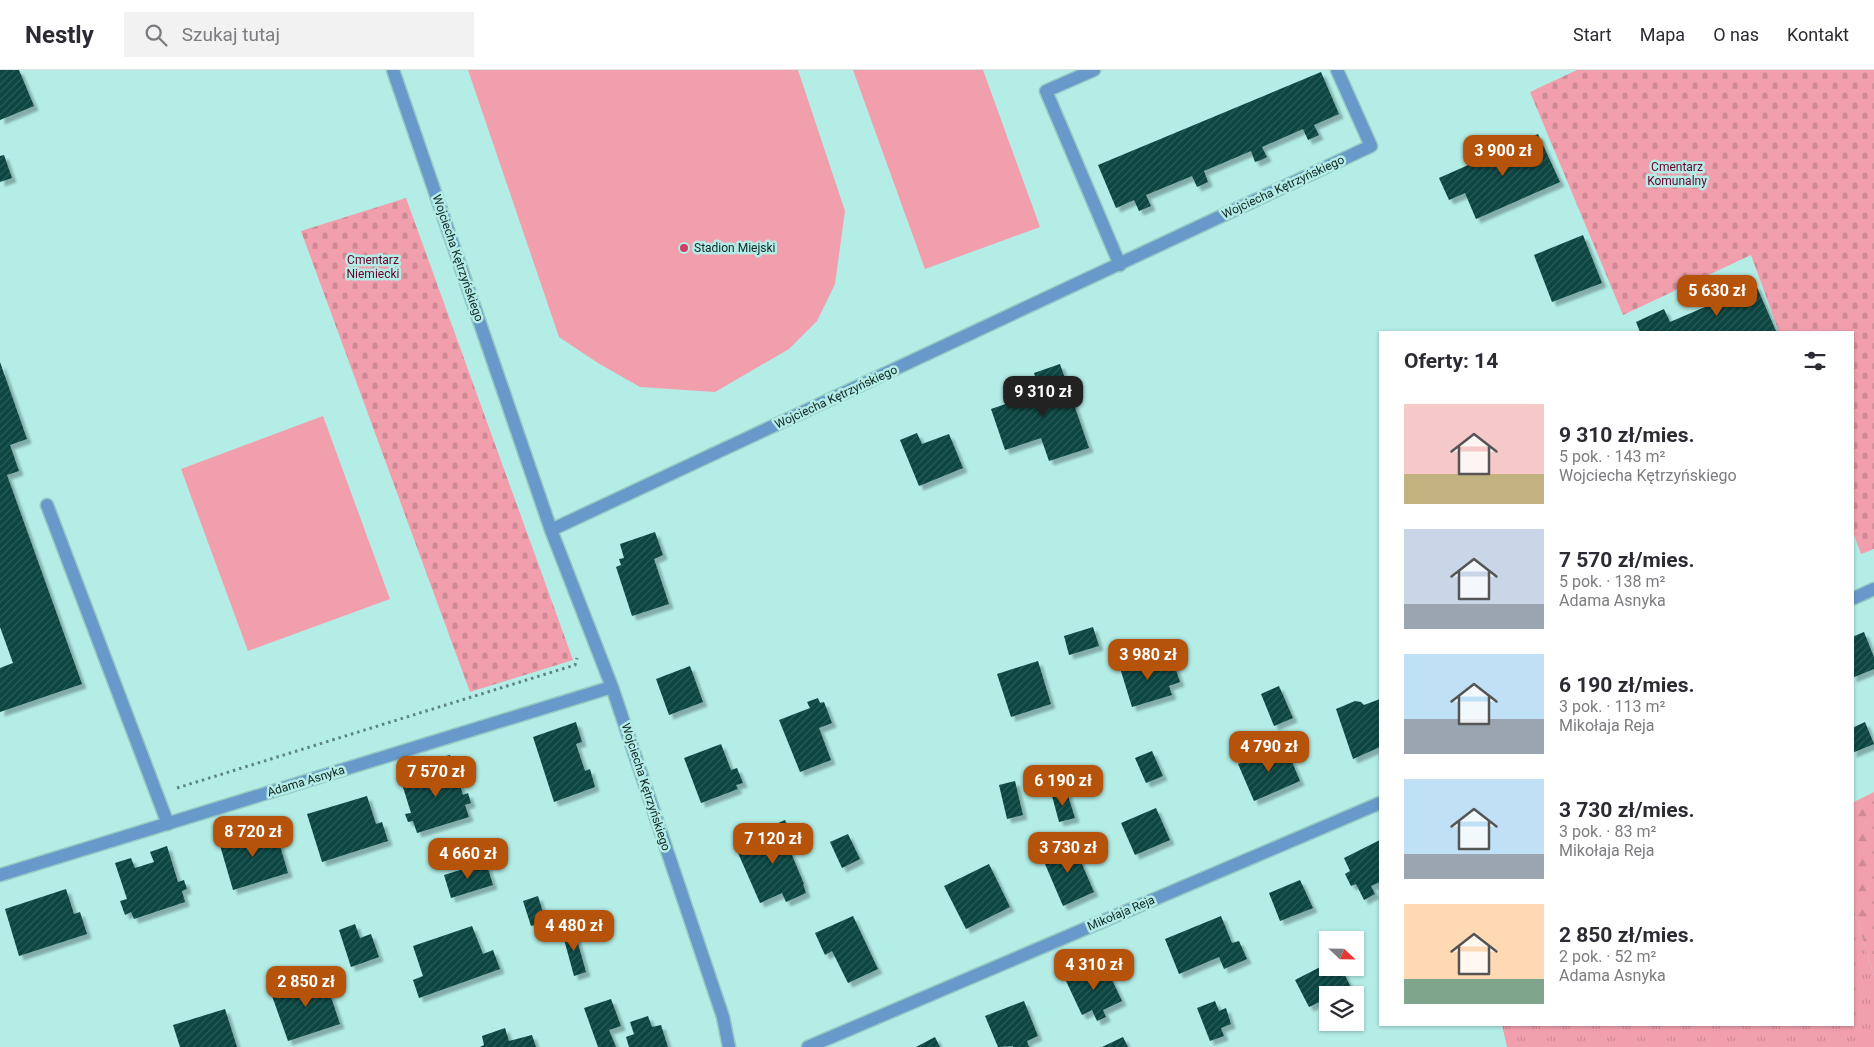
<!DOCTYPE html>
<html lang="pl">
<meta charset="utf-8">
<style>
:root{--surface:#fff;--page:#f2f2f3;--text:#2b2b33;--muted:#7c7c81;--line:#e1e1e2;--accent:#b45309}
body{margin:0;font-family:Roboto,sans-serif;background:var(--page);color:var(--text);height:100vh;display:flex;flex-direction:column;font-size:19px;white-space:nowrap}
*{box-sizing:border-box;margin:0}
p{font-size:16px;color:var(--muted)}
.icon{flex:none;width:28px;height:28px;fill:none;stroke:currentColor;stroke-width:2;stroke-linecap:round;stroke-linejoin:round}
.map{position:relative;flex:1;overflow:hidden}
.sheet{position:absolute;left:1379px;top:261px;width:475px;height:695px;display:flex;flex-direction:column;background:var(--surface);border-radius:0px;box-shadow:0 1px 4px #0004}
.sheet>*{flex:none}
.needle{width:32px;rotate:112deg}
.controls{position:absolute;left:1319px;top:861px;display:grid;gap:10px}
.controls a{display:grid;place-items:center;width:45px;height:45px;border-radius:0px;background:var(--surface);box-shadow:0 1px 4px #0004;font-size:25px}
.price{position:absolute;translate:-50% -42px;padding:0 11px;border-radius:10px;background:var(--accent);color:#fff;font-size:16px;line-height:32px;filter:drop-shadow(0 1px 2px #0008)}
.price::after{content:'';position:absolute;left:50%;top:30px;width:15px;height:11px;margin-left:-8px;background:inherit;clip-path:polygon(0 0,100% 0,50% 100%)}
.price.selected{background:#222;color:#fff}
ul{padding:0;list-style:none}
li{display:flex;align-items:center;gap:15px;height:125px;padding:0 25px}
li span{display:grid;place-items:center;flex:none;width:140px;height:100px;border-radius:0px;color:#555}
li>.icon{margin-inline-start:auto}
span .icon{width:60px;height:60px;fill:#fffc;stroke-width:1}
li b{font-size:21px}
h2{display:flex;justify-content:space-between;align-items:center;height:60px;padding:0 25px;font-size:21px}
header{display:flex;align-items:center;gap:30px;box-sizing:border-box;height:70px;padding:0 25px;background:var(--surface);border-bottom:1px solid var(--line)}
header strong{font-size:24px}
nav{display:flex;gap:28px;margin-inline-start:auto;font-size:18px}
.search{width:350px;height:45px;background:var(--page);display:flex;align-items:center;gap:12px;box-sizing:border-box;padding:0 18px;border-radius:0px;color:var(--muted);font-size:19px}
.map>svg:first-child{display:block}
.grass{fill:url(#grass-tufts)}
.forest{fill:url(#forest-firs)}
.cemetery{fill:url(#cemetery-stones)}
.pitch{fill:#f29fad}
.building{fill:url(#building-hatch);filter:url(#shadow)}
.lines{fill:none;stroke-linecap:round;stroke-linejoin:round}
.service-casing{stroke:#97c9c3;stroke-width:15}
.minor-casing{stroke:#97c9c3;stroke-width:15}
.path{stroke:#5e8480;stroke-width:3;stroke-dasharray:2.5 4;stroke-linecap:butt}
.service{stroke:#679aca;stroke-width:12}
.minor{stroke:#679aca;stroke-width:12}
.poi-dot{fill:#ce3f66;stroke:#b4ece6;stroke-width:2}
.labels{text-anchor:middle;stroke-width:5;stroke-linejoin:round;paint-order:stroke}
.park-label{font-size:12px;fill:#6b0029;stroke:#b4ece6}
.street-label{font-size:12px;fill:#112725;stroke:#b4ece6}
.poi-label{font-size:12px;fill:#112725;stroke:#b4ece6;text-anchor:start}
</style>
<header>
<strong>Nestly</strong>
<div class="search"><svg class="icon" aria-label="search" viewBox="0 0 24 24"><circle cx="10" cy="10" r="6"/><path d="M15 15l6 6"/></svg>Szukaj tutaj</div>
<nav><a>Start</a><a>Mapa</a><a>O nas</a><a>Kontakt</a></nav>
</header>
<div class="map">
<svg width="1874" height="977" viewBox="0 0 1874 977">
<defs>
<pattern id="grass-tufts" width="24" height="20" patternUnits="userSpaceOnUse" patternTransform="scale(1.25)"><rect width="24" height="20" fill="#f29fad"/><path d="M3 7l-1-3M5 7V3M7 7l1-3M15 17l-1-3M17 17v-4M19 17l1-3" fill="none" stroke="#ce8995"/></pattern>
<pattern id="forest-firs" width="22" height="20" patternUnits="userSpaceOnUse" patternTransform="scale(1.25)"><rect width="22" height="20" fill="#f29fad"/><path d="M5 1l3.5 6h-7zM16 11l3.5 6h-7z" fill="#ce8995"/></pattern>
<pattern id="cemetery-stones" width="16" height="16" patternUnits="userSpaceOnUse" patternTransform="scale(1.25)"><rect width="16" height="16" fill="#f29fad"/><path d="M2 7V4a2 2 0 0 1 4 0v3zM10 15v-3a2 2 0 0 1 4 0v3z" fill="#ce8995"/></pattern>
<pattern id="building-hatch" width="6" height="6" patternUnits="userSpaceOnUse" patternTransform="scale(1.25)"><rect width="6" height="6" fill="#0a4440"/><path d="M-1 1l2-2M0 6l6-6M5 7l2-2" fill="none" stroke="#2d5c59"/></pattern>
<filter id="shadow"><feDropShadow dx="4.5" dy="4.5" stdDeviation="1" flood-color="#0004"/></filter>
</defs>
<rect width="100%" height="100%" fill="#b4ece6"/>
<!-- grass -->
<path class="grass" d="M1853,837L1874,906V977H1507L1502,955H1852Z"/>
<!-- forest -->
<path class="forest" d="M1874,722V906L1853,837L1852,733Z"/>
<!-- cemetery -->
<path class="cemetery" d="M1577,0H1874V479L1861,484L1853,462L1852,262H1779L1751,185L1623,245L1530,22Z
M406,128L573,590L470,622L301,161Z"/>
<!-- pitch -->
<path class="pitch" d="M468,0H798L845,141L835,214L817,251L789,279L715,322L640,317L598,293L559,267Z
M853,0H983L1040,157L925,199Z
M323,346L390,529L248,581L181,399Z"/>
<!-- building -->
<path class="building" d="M0,0H19L34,36L0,50Z
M1321,2L1339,44L1314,55L1319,65L1308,70L1303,59L1262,77L1267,87L1261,90L1255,92L1251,81L1204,101L1208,112L1197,117L1192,106L1146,125L1151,136L1139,141L1134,130L1116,138L1098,95Z
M1538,64L1560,112L1476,149L1465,123L1449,130L1439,108Z
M4,85L12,108L0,112V86Z
M1583,165L1602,213L1552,232L1534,185Z
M1756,215L1776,261L1772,262H1640L1636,252L1664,239L1670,252Z
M0,292L27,369L10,375L19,401L7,405L82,614L0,642V598L13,593L0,557Z
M1060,294L1089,378L1049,391L1041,368L1005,380L991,339L1040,322L1034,303Z
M917,363L922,374L949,364L963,398L919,416L900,370Z
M655,462L663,485L654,489L669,534L632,546L616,497L621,495L619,489L624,488L620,474Z
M1093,557L1099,576L1069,585L1064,566Z
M1864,562L1874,587V599L1852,608V567Z
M1153,587L1157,599L1174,594L1180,612L1169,616L1172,625L1132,637L1120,598Z
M1038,591L1051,634L1011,647L997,604Z
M690,596L703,632L669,645L656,609Z
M1279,616L1293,648L1274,656L1261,624Z
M818,628L820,633L824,632L832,653L819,658L831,690L800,702L779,650L810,638L807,632Z
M1380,629V677L1353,689L1336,639L1355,631L1361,632L1364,635Z
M576,652L582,672L576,674L585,701L590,699L595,717L554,732L533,667Z
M1865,652L1874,674L1852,683V658Z
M721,674L731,700L737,698L743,713L736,715L738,719L701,733L684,688Z
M1285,675L1300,711L1254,731L1238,694Z
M1152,681L1163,706L1146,713L1135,688Z
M450,685L463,725L468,723L471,733L465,735L469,747L417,763L413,751L408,752L405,744L411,743L402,714L438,704L434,689Z
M1015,711L1023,745L1007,749L999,715Z
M1067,722L1075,748L1059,752L1052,726Z
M367,726L376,754L382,752L388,771L322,792L307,744Z
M1156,738L1170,770L1135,785L1121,753Z
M785,750L791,763L784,766L804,814H803L806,823L786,832L782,823L760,833L738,783L760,773L756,763Z
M274,755L288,803L233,820L219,772Z
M848,764L860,789L842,798L830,772Z
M1380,770V812L1371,816L1375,824L1364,830L1356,814L1351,816L1345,804L1350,801L1344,788Z
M1073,773L1094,822L1063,836L1042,787Z
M167,776L178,812L184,810L187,819L182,821L185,832L134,849L131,842L125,845L120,831L127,829L115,793L131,788L135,798L154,792L150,782Z
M486,792L493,815L451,828L444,805Z
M989,794L1010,837L966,859L944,816Z
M1300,810L1313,838L1280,851L1269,823Z
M66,819L74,844L80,842L87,864L19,886L5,839Z
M538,826L546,852L531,856L523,831Z
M853,846L878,899L848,913L832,881L825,885L815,863Z
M1221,846L1232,873L1239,871L1247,889L1224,899L1219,887L1179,904L1165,869Z
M355,854L360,868L371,864L379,887L351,897L339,860Z
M472,856L483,884L493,880L500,899L419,928L413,910L423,906L413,876Z
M574,859L586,902L574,906L562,862Z
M1104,893L1122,931L1103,940L1106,947L1097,951L1092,940L1082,945L1066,911Z
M1328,893V898H1341L1355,925H1328V928L1309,937L1295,910Z
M324,906L340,954L288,971L271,923Z
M611,929L621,956L609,960L616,977H598L584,938Z
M1024,931L1038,966L1027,971L1029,977H1013V976L998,977L985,946Z
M1215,931L1219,941L1226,938L1231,954L1221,958L1224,966L1210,971L1197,938Z
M225,939L237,977H180L173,955Z
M648,946L652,957L661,955L668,977H629L626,967L634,964L630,952Z
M505,958L509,971L532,965L536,977H480L484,975L482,966Z
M935,967L940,977H916Z
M1123,967L1128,977H1102Z"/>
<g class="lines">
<!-- service casing -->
<g class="service-casing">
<path id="service" d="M47,435L168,754"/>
</g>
<!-- minor casing -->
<g class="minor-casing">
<path id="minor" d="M393,0L551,460L612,617L723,947L729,977
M1094,0L1046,21L1120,195
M551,460L1371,76L1337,0
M1852,529L1874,519
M0,805L612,617
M808,977L1380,733"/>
</g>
<!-- path -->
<path class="path" d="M177,718L575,595L577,588"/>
<!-- service -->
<use href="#service" class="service"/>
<!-- minor -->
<use href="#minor" class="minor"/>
</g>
<!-- markers -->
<circle class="poi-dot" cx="684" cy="178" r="5"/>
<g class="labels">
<!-- park labels -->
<g class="park-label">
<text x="1677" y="101">Cmentarz<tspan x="1677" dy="14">Komunalny</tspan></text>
<text x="373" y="194">Cmentarz<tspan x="373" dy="14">Niemiecki</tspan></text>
</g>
<!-- street labels -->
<g class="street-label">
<text transform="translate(1283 117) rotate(-25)" y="4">Wojciecha Kętrzyńskiego</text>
<text transform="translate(458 188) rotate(71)" y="4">Wojciecha Kętrzyńskiego</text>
<text transform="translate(836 327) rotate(-25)" y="4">Wojciecha Kętrzyńskiego</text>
<text transform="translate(306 711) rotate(-17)" y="4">Adama Asnyka</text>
<text transform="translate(646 717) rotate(72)" y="4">Wojciecha Kętrzyńskiego</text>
<text transform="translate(1121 843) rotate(-23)" y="4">Mikołaja Reja</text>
</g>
<!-- poi labels -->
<g class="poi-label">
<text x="694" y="182">Stadion Miejski</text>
</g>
</g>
</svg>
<div class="controls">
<a><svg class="needle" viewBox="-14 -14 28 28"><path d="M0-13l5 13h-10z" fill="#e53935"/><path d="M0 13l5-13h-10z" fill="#7c7c81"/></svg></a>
<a><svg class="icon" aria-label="layers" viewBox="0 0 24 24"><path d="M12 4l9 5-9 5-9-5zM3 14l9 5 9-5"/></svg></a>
</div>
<b class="price" style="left:1503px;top:107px">3 900 zł</b>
<b class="price" style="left:1717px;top:247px">5 630 zł</b>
<b class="price selected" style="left:1043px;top:348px">9 310 zł</b>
<b class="price" style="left:1148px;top:611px">3 980 zł</b>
<b class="price" style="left:1269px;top:703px">4 790 zł</b>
<b class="price" style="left:436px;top:728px">7 570 zł</b>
<b class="price" style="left:1063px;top:737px">6 190 zł</b>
<b class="price" style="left:253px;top:788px">8 720 zł</b>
<b class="price" style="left:773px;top:795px">7 120 zł</b>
<b class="price" style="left:1068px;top:804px">3 730 zł</b>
<b class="price" style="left:468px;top:810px">4 660 zł</b>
<b class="price" style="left:574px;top:882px">4 480 zł</b>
<b class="price" style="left:1094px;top:921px">4 310 zł</b>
<b class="price" style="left:306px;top:938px">2 850 zł</b>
<section class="sheet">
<h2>Oferty: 14<svg class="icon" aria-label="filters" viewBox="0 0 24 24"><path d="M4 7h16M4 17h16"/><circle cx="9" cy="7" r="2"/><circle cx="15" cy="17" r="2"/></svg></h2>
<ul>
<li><span style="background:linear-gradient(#f6c9c9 70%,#c2b280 0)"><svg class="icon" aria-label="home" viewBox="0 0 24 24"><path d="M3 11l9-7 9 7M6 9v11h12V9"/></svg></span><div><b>9 310 zł/mies.</b><p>5 pok. · 143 m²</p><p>Wojciecha Kętrzyńskiego</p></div></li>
<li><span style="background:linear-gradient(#c9d6e8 75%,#9aa5b1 0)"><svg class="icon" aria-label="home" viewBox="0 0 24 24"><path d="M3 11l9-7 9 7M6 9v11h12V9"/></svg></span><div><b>7 570 zł/mies.</b><p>5 pok. · 138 m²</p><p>Adama Asnyka</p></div></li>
<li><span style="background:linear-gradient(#bfe0f5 65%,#9aa5b1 0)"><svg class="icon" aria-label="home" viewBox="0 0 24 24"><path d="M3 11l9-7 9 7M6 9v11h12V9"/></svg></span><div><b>6 190 zł/mies.</b><p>3 pok. · 113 m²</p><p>Mikołaja Reja</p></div></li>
<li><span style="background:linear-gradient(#bfe0f5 75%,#9aa5b1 0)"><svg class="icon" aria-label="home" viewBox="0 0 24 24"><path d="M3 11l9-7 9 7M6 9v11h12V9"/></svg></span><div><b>3 730 zł/mies.</b><p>3 pok. · 83 m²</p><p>Mikołaja Reja</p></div></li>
<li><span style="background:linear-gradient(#ffd9b3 75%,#7fa58c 0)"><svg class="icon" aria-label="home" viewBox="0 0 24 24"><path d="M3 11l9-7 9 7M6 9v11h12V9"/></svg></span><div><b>2 850 zł/mies.</b><p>2 pok. · 52 m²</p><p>Adama Asnyka</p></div></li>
</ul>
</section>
</div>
